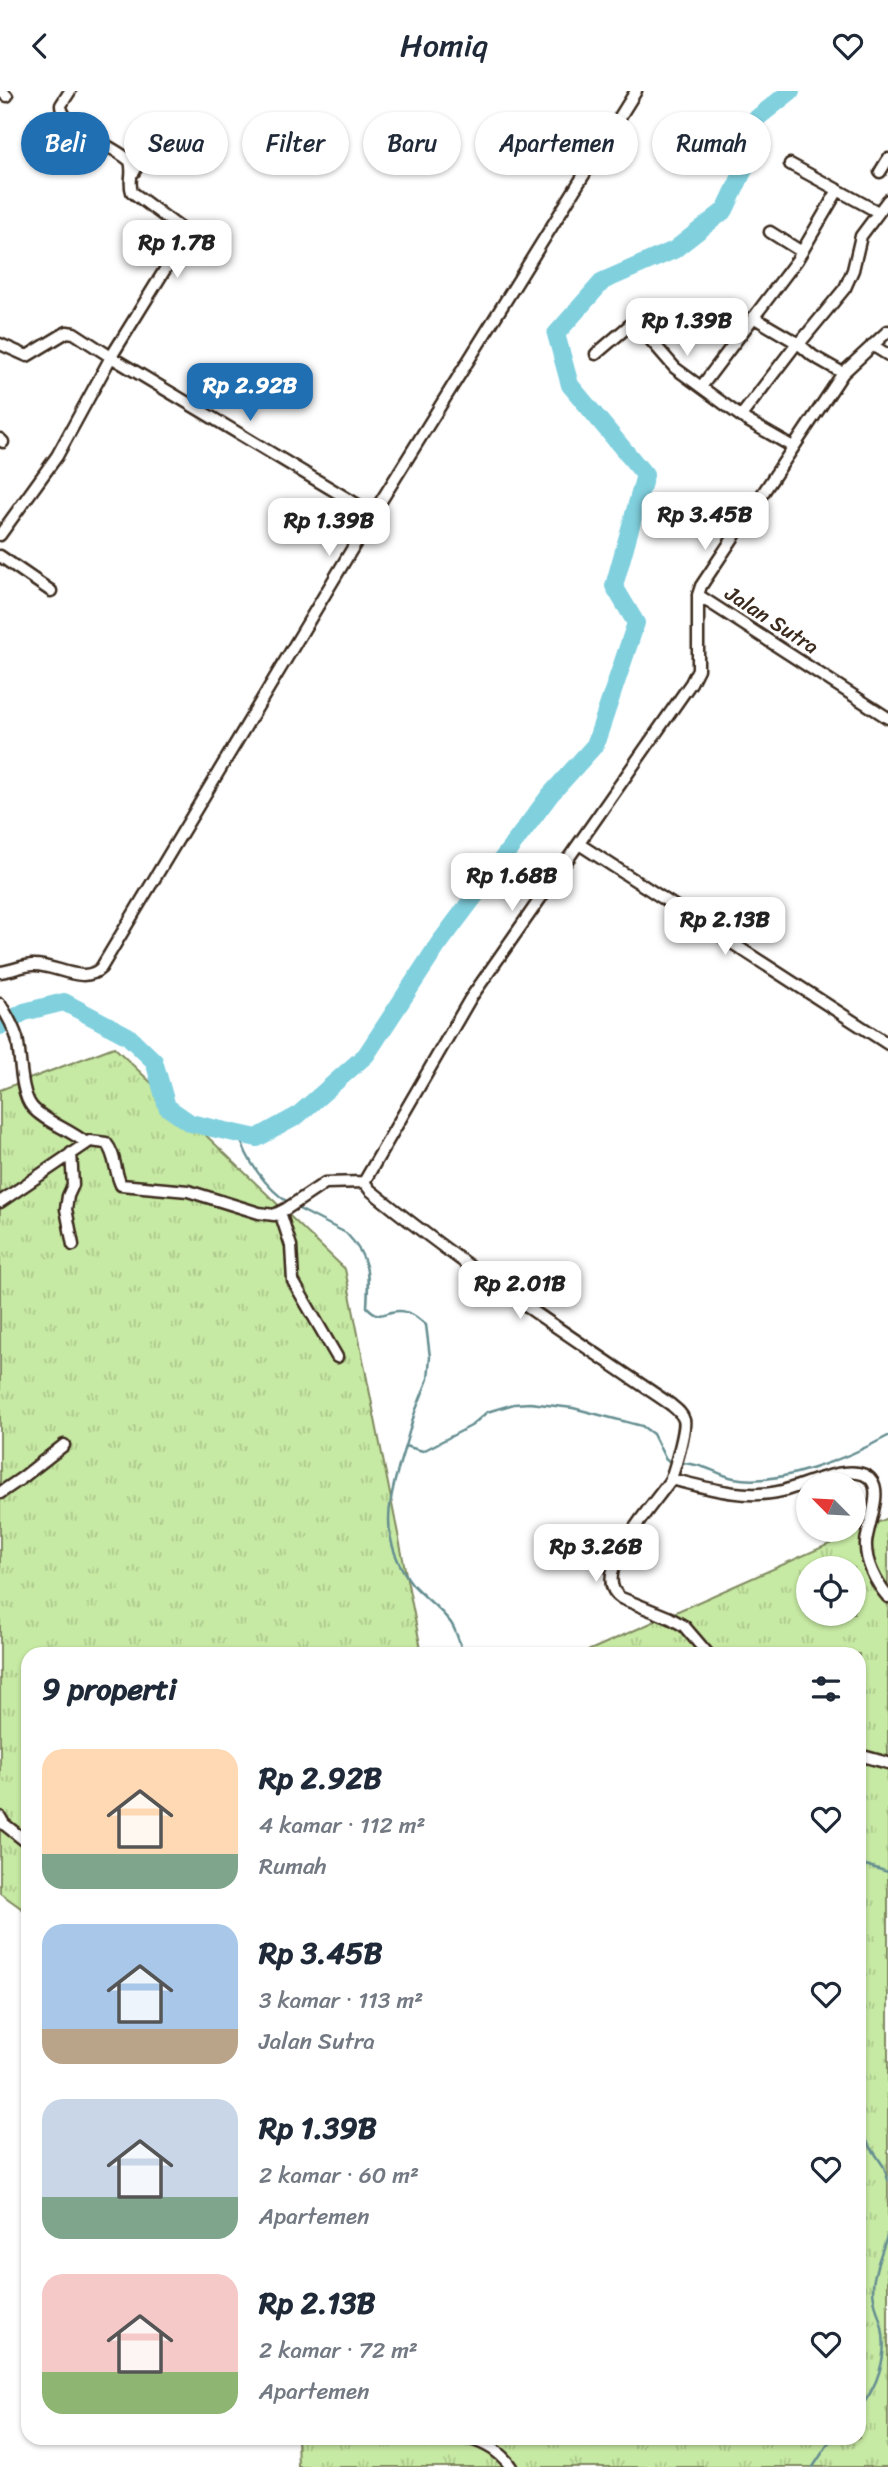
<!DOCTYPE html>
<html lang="id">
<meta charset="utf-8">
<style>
:root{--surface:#fff;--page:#f6f6f7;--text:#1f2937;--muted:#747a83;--accent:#1f6fb2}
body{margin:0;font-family:Sriracha,sans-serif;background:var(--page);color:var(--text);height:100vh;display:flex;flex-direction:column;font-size:26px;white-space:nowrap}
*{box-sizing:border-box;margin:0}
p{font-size:23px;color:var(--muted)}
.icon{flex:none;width:38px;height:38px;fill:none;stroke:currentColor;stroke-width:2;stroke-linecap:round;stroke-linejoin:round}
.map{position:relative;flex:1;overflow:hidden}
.drawer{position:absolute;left:21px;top:1556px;width:845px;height:798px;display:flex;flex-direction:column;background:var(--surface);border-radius:21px;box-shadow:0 2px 5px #0004}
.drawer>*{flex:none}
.top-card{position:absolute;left:21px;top:21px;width:847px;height:63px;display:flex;gap:14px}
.needle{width:46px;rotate:294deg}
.tools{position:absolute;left:796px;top:1381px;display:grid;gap:14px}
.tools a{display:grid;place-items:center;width:70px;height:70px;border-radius:50%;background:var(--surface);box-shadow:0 2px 5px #0004;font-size:35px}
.price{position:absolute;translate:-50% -60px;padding:0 16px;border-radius:14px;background:#fff;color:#222;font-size:23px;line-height:46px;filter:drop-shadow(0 2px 4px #0008)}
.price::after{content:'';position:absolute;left:50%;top:42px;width:21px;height:16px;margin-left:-10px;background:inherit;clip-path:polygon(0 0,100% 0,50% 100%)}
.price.selected{background:var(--accent);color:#fff}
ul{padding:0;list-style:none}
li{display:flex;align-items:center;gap:21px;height:175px;padding:0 21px}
li span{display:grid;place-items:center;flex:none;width:196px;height:140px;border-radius:21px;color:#555}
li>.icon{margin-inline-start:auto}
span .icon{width:84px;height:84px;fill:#fffc;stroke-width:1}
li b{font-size:30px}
h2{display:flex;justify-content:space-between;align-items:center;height:84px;padding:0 21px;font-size:30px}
.tag{padding:0 24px;border-radius:32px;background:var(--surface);box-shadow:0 2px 5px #0004;font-size:24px;line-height:63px}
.tag.selected{background:var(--accent);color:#fff}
header{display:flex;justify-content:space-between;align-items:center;height:91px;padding:0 21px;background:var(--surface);font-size:32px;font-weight:600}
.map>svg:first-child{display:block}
.grass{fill:url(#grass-tufts);stroke:#808a60;stroke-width:2;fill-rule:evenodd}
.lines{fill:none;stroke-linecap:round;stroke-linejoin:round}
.stream{stroke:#658e91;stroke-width:2.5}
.river{stroke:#81d0de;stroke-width:18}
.minor-casing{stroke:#3b2a1e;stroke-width:15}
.minor{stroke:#fff;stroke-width:10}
.labels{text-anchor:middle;stroke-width:5;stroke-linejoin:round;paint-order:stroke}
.street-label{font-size:21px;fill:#3b2a1e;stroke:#fff}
</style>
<header><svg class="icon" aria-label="back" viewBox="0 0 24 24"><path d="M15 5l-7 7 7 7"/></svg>Homiq<svg class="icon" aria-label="heart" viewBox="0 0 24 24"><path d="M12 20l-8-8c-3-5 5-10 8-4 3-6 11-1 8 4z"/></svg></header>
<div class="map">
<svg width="888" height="2376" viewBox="0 0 888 2376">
<defs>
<pattern id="grass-tufts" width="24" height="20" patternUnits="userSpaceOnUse" patternTransform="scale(1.75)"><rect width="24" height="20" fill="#c6e9a3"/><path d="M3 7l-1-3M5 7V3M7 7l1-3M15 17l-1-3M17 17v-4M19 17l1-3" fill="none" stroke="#abc88c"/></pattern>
</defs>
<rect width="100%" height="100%" fill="#fff"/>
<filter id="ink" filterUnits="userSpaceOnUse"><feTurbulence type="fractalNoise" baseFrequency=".0143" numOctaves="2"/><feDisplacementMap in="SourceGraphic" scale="14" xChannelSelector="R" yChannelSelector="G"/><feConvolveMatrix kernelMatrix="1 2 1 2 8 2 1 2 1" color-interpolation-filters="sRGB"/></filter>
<g filter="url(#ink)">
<!-- grass -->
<path class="grass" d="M114,956L345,1178L422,1563H28V1822L0,1802V999Z
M888,1427V2376H298L297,2347H859V1563H581ZM808,1477H854V1522H808Z"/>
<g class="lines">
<!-- stream -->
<path class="stream" d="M239,1043C246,1069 266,1097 289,1112
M295,1116L346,1142C370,1167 369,1183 367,1216C382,1231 383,1220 399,1220C410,1220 418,1227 426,1234L430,1266L428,1288L415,1321L405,1355L423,1360L471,1335L487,1321L514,1313L530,1312L573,1317L642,1335L653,1343L666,1369C678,1372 692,1372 703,1376C714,1379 723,1385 734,1387C777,1396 850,1366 888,1345
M405,1355C389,1407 376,1447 413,1494C425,1507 441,1518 451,1532C457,1541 460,1553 463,1563
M859,1772L888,1781
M859,1885L863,1906L859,1954
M859,2006L862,2043L884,2076L888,2089
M859,2318C877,2297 888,2265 882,2237C879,2223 872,2210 873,2195C874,2178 883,2159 888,2142
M813,2376L832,2347"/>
<!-- river -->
<path class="river" d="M0,935L24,921L64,911L128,945L154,970L167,1016L190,1032L257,1047L297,1025L366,964L438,854L550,704L595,654L636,532L614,495L645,384L570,294L556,243L603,190L674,159L725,119L755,55L747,35L791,0"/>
<!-- minor casing -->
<g class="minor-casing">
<path id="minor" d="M0,0L7,5
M790,73L878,121
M134,81L161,33
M880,81L888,68
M770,141L802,161
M753,226L799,253
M888,240L843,282L701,495L698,504L888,627
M0,253L27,265L67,241L74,242L111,266L185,146L180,137L132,101C128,90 134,83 130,70C114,55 61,36 61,14L70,0
M872,254L888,264
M596,263L631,233L636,232L675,277L746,329L793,356
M843,282L813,265L799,253L845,197L853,179L861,145L888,109
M701,296L797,169L838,99
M741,325L797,252
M0,348L3,351
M0,444L57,365L111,266L373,423
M0,465L51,500
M579,753L888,953
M0,881C11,880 21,875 32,874C54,872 83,895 101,877L373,423L636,0
M0,913C7,924 13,934 17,947C21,965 20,1002 32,1016C45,1031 69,1038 86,1052
M71,1062L73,1094L68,1105L66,1118L73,1154
M364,1091L370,1099C466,1177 568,1244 670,1313C676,1318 682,1322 684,1329C687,1336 673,1385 669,1391C654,1413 587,1485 621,1507L670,1527L684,1535L708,1563
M0,1111L90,1050L106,1052C116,1064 114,1079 121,1094L188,1100L259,1122L274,1124L286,1118L325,1092L364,1091L470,908L691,592L698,578V504
M280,1121L291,1155L293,1190L337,1266
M671,1388C707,1397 745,1409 782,1400C804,1395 857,1368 872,1390C882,1403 867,1436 866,1452C865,1471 876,1492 888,1506
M0,1402L22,1387L64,1354
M859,1664L888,1672
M0,1726L4,1733L28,1752
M468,2347C486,2353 500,2360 511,2376"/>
</g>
<!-- minor -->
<use href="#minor" class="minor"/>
</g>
</g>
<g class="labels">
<!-- street labels -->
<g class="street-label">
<text transform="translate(772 529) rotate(33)" y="7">Jalan Sutra</text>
</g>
</g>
</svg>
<div class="tools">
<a><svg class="needle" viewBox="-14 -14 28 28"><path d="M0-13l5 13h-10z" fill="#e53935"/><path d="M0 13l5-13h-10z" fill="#747a83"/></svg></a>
<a><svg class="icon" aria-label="locate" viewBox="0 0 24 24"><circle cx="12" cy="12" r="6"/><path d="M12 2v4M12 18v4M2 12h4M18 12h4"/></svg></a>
</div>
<b class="price" style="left:177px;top:189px">Rp 1.7B</b>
<b class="price" style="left:687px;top:267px">Rp 1.39B</b>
<b class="price selected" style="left:250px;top:332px">Rp 2.92B</b>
<b class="price" style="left:705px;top:461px">Rp 3.45B</b>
<b class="price" style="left:329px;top:467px">Rp 1.39B</b>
<b class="price" style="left:512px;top:822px">Rp 1.68B</b>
<b class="price" style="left:725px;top:866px">Rp 2.13B</b>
<b class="price" style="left:520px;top:1230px">Rp 2.01B</b>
<b class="price" style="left:596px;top:1493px">Rp 3.26B</b>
<div class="top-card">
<a class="tag selected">Beli</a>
<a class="tag">Sewa</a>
<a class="tag">Filter</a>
<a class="tag">Baru</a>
<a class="tag">Apartemen</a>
<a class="tag">Rumah</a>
</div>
<section class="drawer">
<h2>9 properti<svg class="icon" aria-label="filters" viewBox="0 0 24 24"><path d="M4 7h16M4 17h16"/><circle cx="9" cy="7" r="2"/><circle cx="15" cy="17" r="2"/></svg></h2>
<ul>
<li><span style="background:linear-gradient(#ffd9b3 75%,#7fa58c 0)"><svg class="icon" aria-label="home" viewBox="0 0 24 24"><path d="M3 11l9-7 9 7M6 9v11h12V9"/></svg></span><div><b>Rp 2.92B</b><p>4 kamar · 112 m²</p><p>Rumah</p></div><svg class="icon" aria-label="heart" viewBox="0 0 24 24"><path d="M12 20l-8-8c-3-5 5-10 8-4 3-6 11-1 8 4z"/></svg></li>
<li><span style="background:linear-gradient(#a9c7e8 75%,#b9a48a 0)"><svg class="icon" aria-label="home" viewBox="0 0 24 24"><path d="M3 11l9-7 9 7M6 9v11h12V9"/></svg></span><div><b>Rp 3.45B</b><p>3 kamar · 113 m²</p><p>Jalan Sutra</p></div><svg class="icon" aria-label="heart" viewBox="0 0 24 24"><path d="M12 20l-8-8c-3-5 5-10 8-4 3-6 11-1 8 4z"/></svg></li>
<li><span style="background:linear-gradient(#c9d6e8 70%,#7fa58c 0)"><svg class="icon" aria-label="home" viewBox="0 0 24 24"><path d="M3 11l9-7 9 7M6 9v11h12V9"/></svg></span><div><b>Rp 1.39B</b><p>2 kamar · 60 m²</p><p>Apartemen</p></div><svg class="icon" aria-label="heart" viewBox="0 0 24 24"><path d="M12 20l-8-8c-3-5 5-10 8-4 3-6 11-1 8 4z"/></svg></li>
<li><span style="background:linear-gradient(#f6c9c9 70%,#8fb573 0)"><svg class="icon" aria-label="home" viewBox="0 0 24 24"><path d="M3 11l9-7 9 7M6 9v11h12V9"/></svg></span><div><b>Rp 2.13B</b><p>2 kamar · 72 m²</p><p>Apartemen</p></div><svg class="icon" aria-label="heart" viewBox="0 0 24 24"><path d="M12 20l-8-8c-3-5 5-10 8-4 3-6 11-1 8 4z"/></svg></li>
</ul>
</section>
</div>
